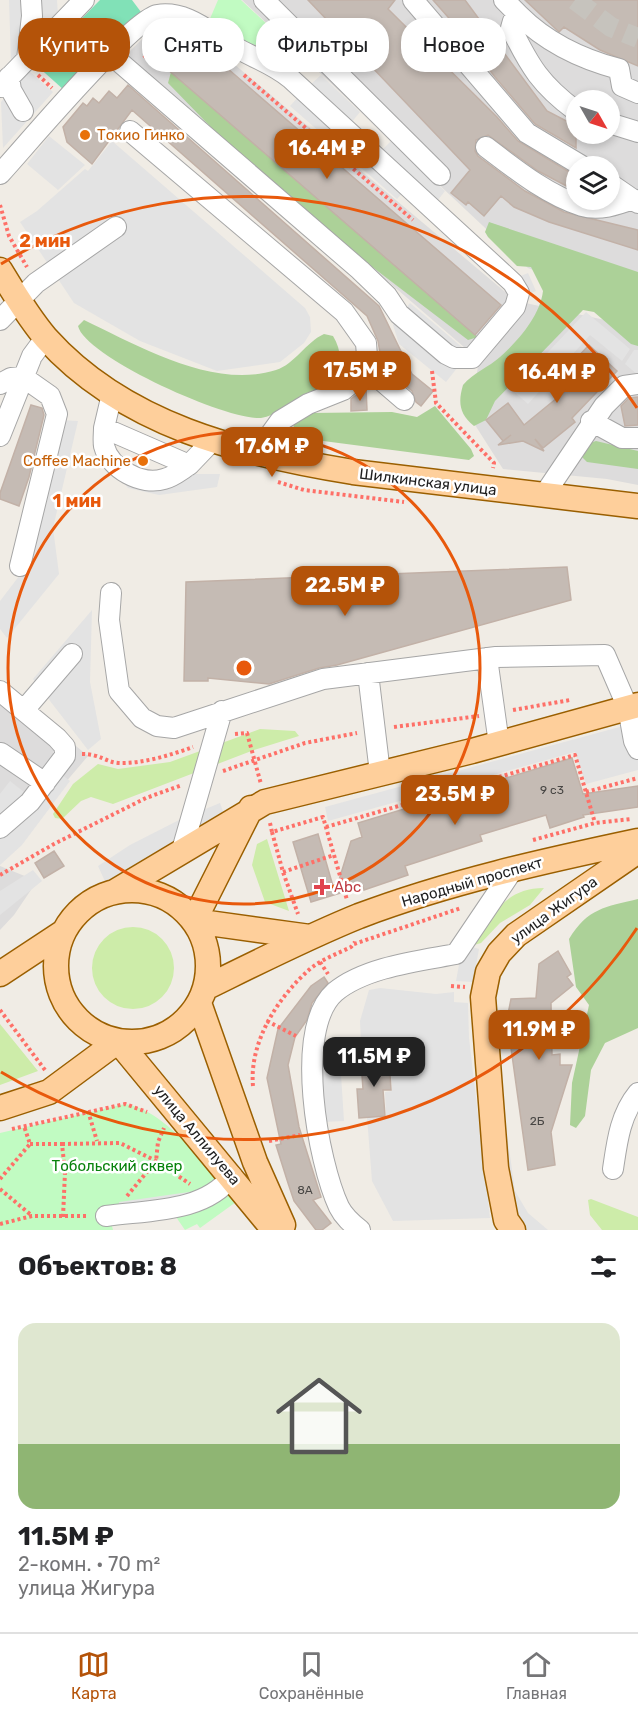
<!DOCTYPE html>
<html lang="ru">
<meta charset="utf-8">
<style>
:root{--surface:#fff;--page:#f2f2f2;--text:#202124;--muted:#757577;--line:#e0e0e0;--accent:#b45309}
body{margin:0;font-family:Rubik,sans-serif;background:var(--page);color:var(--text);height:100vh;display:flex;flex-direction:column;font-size:22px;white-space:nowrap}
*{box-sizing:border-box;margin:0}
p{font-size:20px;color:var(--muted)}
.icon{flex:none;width:33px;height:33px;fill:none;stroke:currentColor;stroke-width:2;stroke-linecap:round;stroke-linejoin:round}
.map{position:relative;height:1230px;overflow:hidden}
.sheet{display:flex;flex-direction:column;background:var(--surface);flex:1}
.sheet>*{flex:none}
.guide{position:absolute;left:18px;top:18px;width:603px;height:54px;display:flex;gap:12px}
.needle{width:39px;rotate:129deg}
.controls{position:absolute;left:566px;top:90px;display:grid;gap:12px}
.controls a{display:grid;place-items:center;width:54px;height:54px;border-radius:50%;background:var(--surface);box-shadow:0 3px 9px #0003;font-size:30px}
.price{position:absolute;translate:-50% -51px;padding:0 14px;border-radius:12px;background:var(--accent);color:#fff;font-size:20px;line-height:39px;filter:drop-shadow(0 2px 3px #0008)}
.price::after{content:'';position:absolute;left:50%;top:36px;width:18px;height:14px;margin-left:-9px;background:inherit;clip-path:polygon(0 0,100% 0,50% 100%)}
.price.active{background:#222;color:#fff}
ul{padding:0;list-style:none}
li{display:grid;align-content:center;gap:12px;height:318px;padding:0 18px}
li span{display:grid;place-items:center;height:186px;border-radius:18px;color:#555}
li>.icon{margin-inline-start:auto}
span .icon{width:108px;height:108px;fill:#fffc;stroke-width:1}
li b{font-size:26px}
h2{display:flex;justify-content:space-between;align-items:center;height:72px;padding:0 18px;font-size:26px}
.chip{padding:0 21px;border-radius:24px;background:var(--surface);box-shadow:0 3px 9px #0003;font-size:21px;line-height:54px}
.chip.active{background:var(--accent);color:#fff}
.dock{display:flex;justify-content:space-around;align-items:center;height:84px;border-top:2px solid var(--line);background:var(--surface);font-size:16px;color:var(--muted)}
.dock a{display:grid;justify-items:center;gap:3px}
.dock .active{color:var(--accent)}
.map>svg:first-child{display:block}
.residential{fill:#dddcdc;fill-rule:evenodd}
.grass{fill:#cdeca9}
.forest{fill:#acd198}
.park{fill:#c1fbc2}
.pitch{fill:#81e1b7}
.parking{fill:#e3e3e3}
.building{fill:#c5bbb4;stroke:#c2b1a7;stroke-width:1.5}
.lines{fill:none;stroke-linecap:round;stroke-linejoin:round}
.minor-tunnel{stroke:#c6c3bd;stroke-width:20;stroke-dasharray:20 10;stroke-linecap:butt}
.minor-casing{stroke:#a6a6a6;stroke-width:22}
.major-casing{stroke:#9a5f00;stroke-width:27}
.path{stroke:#fe7068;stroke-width:4;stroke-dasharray:3 3;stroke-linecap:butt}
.minor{stroke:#fff;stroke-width:20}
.major{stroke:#fecf9b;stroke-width:24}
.ring{fill:none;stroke:#e8590c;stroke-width:3}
.food-dot{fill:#e8710a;stroke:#fff;stroke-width:2}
.health-dot{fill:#e0444e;stroke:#fff;stroke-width:2}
.labels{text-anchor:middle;stroke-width:5;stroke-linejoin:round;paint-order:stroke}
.number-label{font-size:12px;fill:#484644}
.food-label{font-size:15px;fill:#c56008;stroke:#fff;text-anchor:start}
.street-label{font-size:15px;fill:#1f1f1f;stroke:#fff}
.health-label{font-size:15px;fill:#be3a42;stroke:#fff;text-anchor:start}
.park-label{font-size:15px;fill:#08820c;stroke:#fff}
.centre{fill:#e8590c;stroke:#fff;stroke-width:3}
.ring-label{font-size:18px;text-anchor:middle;font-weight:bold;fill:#e8590c;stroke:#fff;stroke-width:5;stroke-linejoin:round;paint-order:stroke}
</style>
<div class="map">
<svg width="638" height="1230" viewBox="0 0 638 1230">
<rect width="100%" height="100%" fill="#f0ece5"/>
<!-- residential -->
<path class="residential" d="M242,0H638V309L528,268ZM576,100H609V134H576ZM576,166H609V200H576Z
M159,22H184L516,301L638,327V485L607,479L503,469L470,417L479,360L126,55Z
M0,683L88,756L0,859Z
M0,866L37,881L14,915L0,930Z"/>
<!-- grass -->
<path class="grass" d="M260,729L295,731L299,736L254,750L113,804L91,797L81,801L62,819L55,818L53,814L73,784L98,764L118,769L170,762Z
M267,839L289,911L265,902L252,865L257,844Z
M544,888L530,905L500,923L481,943L474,945C493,916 504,888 544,888Z
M92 968a41 41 0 1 1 82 0a41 41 0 1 1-82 0Z
M0,1024L38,1071L0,1085Z
M591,1199L638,1217V1230H602L590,1215L588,1200Z"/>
<!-- forest -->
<path class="forest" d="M171,72L478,337L468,340L333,237L237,154L168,83Z
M489,222L638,272V346L631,344L594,312L583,310L495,401L486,420L474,426C459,414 458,402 463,385C473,373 489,367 500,357C518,341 540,316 543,291L531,267L517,266L488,237L485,232Z
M84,320C139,346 213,390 276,370C295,364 306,342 324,334L333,336C344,354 343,376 322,387C316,391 308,392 301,396C289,404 276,416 261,418C228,421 85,357 78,326Z
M435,406L471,449L474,456L469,460L308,439L297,434L293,428L295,423L311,413L392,412L417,417Z
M596,441L638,451V469L587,462L582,457L590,443Z
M638,899V1028L605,1043L591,1070L585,1116L576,1128L570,1125L572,1083L589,1005L576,987L569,939C588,908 605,907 638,899Z"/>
<!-- park -->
<path class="park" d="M218,0H241L284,40L276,51L235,39L209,21Z
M125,1104C167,1110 209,1170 236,1202L200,1228L197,1224L185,1230L176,1217L112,1226L113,1230H0V1133Z"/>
<!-- pitch -->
<path class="pitch" d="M100,0H132L141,12L64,90L36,65Z"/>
<!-- parking -->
<path class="parking" d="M9,0H57L58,16L11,63Z
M28,70L53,92L3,148L1,102Z
M321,75L360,112L351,123L309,86Z
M300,95L406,189L397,199L290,106Z
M49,136L85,165L58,190L27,164Z
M112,141L305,308L310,317L311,332L304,343L280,362L217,371L140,341L74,303L20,222L37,211L85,169L88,171Z
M391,141L445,191L438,200L382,150Z
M528,273L536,291L524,296L516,278Z
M410,303L469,353L446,382L399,344L393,325Z
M586,312L630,349L622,361L590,335L528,404L512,390Z
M634,350H638V375L625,364Z
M60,420L78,421L53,528L59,574L7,638L0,629V601L23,571Z
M113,470L145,474H220L217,487L159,495L128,488Z
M92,610L90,682L101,739L88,750L33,679Z
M638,722V770L586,784L575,752L328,821L325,807Z
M57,771L70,781L22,845L0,865V794L10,781L34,800Z
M220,803L225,817L108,888L98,866L130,845L181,819Z
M33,870L42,881L0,915V891Z
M466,945L479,949L473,982L456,981L461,954Z
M380,988L436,994L454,992V1002L468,1003L469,1038L490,1218L393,1221L372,1181L367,1117L386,1116L385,1092L392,1091L390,1059L362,1061L360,1021L369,990Z
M495,1048L515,1191L528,1213L548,1230H524L508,1204Z
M340,1059L344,1121L323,1122L319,1061Z
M215,1182L217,1194L120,1216L119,1202L196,1191Z"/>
<!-- building -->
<path class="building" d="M308,0H395L388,9L497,117L518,141L576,176V191L538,171L488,135L476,140L475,151L478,156L525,191L564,212L638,230V250L549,222L514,207L501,196L484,216L468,202L466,205L451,193L470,170Z
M433,0H465L547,111L576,126V148L535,124L495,77L482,60L484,58Z
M525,0H638V66L600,50L564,27L559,32Z
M177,28L183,30L501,305L475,335L152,56Z
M128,85L379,306L412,374L433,391L421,406L416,402L412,391L388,370L381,358L378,341L367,316L132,110L92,164L67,142L63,127L83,103L87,106L93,98L99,103L109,91L117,98Z
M589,345L617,371L572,418L575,422L543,448L535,439L544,451L523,441L498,445L511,435L503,441L486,420L508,403L524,425L568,389L557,379Z
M366,388L367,410L351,411V399Z
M638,397V425L625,426L621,406L629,398Z
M31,405L42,408L44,415L29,477L19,506L0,499V493Z
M567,567L571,600L337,665L319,668L269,684L208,678V681H184L186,582Z
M572,758L583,794L638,786V807L583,815L584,817L550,828L546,815L480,835L482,841L405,866L408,875L364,890L363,886L311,902L293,842L318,834L335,893L351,841L362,837L358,823Z
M54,851L64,866L44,878L35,863Z
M558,951L571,974L567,977L573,985L551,1003L552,1055L560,1054V1065H572L551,1132L555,1165L528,1170L507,1019L511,999L536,998L539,964Z
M324,977L328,983L312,1003L307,1020L295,1037L288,1065L299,1127L321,1197L313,1200L331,1223L322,1230H316L294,1201L288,1183L276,1145L281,1144L267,1078L278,1029L311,986Z
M389,1060L391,1090H383L385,1116L359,1118L357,1089H363L361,1062Z"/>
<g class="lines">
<!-- minor-tunnel -->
<path class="minor-tunnel" d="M575,0L611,27L638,38"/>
<!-- minor casing -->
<g class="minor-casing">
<path id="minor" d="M264,0L440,175
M413,0L527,133L582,166
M504,0L519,15
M27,59L32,16L31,0
M9,77L11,90L23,111
M0,87L84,0
M576,111C541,85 530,67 511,28L513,21L519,15C547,43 581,59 619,69L622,86L638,93
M609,123L638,132
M130,131L344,312L366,343L368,369L343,390L308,404L280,421L257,453
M486,147C515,169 547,195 582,206C599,211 617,205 633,199
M0,174C24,148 131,20 157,15C187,10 210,33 235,47C254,58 273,64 290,78L513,283L519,293L515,307L472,358H454L446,354L399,314L387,296L360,270L109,53
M609,183L638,203
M0,320L36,283L116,227
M368,369L404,400
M0,384L11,378L23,377L50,396L57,414L20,566
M112,394L104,428L189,465L212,441
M591,421L622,438H638
M104,428C104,433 103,441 104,446C110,469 142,486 164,479C173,477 181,470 189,465
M0,436L32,356L46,337
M544,495L604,406L624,386L638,384
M111,593L109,620L119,691L142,718L157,726L174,728L323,679L496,657L605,655L628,708L634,741L638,749
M487,658L499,744
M368,673L380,773
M0,691L57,738L65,747V756L30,802L0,828
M24,710L72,654
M1,753L45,783
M182,850L222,711
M613,1169C617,1142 620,1115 638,1093
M106,1216C148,1210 204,1213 232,1176
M360,1230C351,1223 344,1217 339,1207C318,1162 293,1029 335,992C365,967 419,961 456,954L514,868"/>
</g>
<!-- major casing -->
<g class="major-casing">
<path id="major" d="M0,270C14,293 28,317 46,338C124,425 241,454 353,472L638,506
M56 966a76 76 0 1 1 152 0a76 76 0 1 1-152 0Z
M116,891L265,802L472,751L638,705
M194,921L251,808
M194,921L310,937
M0,974L62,933
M205,988C256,963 307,937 359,916C449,882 544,861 638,841
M199,1003L255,1162L283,1225
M118,1041L274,1230
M0,1108L49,1092L118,1041
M513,1230L506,1220L496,1168L483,997L488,972L499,953L516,935L638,851"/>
</g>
<!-- path -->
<path class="path" d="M144,58L167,32
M38,75L52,88
M244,75L413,220
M0,205L9,236L27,267
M432,371L436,403L494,463L493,468
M278,482L304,490L404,502
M513,710L570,700
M394,727L479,716
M235,734L247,733L261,784
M82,754C100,754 106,762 118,763C142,764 171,755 193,747
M223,771L305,743L357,733
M586,792L638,778
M270,823L272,832L323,817L347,900
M326,827L575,755L595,823
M272,832L283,872L298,914
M533,840L595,823L631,819
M283,872L334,855
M0,875L54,844L146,798L182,785
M354,944L461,908
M320,962L328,974
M451,986L465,987
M0,1010L45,1070
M267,1021L296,1036
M253,1086C249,1042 278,997 310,969C322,959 337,954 351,947L355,942
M88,1111L97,1141
M12,1129L125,1104L147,1112
M269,1141L300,1135
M30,1144H62L65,1172L63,1217
M62,1144L120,1143L156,1161L190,1184
M0,1179L30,1144L24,1126
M0,1189L31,1215
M127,1196L156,1161L158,1142L164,1128
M0,1224L32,1216H88"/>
<!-- minor -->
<use href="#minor" class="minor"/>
<!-- major -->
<use href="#major" class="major"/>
</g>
<!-- distance rings -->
<g class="ring">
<circle cx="244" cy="668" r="236"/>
<path d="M637 928A471 471 0 0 1 1 1072M1 264A471 471 0 0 1 637 408"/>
</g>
<!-- markers -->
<g class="food-dot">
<circle cx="85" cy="135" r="6"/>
<circle cx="143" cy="461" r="6"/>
</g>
<path class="health-dot" d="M319 878h6v6h6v6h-6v6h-6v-6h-6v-6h6z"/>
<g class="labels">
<!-- number labels -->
<g class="number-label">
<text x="552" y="794">9 с3</text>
<text x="537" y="1125">2Б</text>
<text x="305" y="1194">8А</text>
</g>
<!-- food labels -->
<g class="food-label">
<text x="97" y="140">Токио Гинко</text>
<text x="131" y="466" text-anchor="end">Coffee Machine</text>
</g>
<!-- street labels -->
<g class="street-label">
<text transform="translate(428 482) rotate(7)" y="5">Шилкинская улица</text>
<text transform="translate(472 882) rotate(-16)" y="5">Народный проспект</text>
<text transform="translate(554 910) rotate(-36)" y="5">улица Жигура</text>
<text transform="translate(197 1135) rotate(50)" y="5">улица Аллилуева</text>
</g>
<!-- health labels -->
<g class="health-label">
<text x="334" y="892">Abc</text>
</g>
<!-- park labels -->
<g class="park-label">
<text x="117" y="1171">Тобольский сквер</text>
</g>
</g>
<circle cx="244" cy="668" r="9" class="centre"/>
<g class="ring-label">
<text x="45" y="247">2 мин</text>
<text x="77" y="507">1 мин</text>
</g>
</svg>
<div class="controls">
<a><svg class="needle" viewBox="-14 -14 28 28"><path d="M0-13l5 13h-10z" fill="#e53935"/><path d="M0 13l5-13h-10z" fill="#757577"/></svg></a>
<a><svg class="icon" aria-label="layers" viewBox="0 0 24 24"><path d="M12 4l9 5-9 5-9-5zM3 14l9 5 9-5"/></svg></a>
</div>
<b class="price" style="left:327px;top:180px">16.4M ₽</b>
<b class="price" style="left:360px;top:402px">17.5M ₽</b>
<b class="price" style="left:557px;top:404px">16.4M ₽</b>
<b class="price" style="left:272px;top:478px">17.6M ₽</b>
<b class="price" style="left:345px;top:617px">22.5M ₽</b>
<b class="price" style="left:455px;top:826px">23.5M ₽</b>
<b class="price" style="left:539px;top:1061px">11.9M ₽</b>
<b class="price active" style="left:374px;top:1088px">11.5M ₽</b>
<div class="guide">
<a class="chip active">Купить</a>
<a class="chip">Снять</a>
<a class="chip">Фильтры</a>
<a class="chip">Новое</a>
</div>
</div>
<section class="sheet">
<h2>Объектов: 8<svg class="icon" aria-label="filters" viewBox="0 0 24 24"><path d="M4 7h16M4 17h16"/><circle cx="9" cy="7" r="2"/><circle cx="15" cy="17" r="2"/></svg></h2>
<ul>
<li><span style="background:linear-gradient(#dfe7d0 65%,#8fb573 0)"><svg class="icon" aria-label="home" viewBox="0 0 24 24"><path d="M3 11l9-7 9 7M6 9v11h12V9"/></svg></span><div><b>11.5M ₽</b><p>2-комн. · 70 m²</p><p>улица Жигура</p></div></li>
</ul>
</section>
<nav class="dock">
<a class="active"><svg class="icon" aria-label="map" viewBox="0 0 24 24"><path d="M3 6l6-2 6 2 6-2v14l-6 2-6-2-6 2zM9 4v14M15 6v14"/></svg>Карта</a>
<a><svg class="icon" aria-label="saved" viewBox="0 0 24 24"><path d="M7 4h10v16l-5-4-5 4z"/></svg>Сохранённые</a>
<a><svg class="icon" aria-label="home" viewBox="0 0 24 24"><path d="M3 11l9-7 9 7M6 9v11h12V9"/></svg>Главная</a>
</nav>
